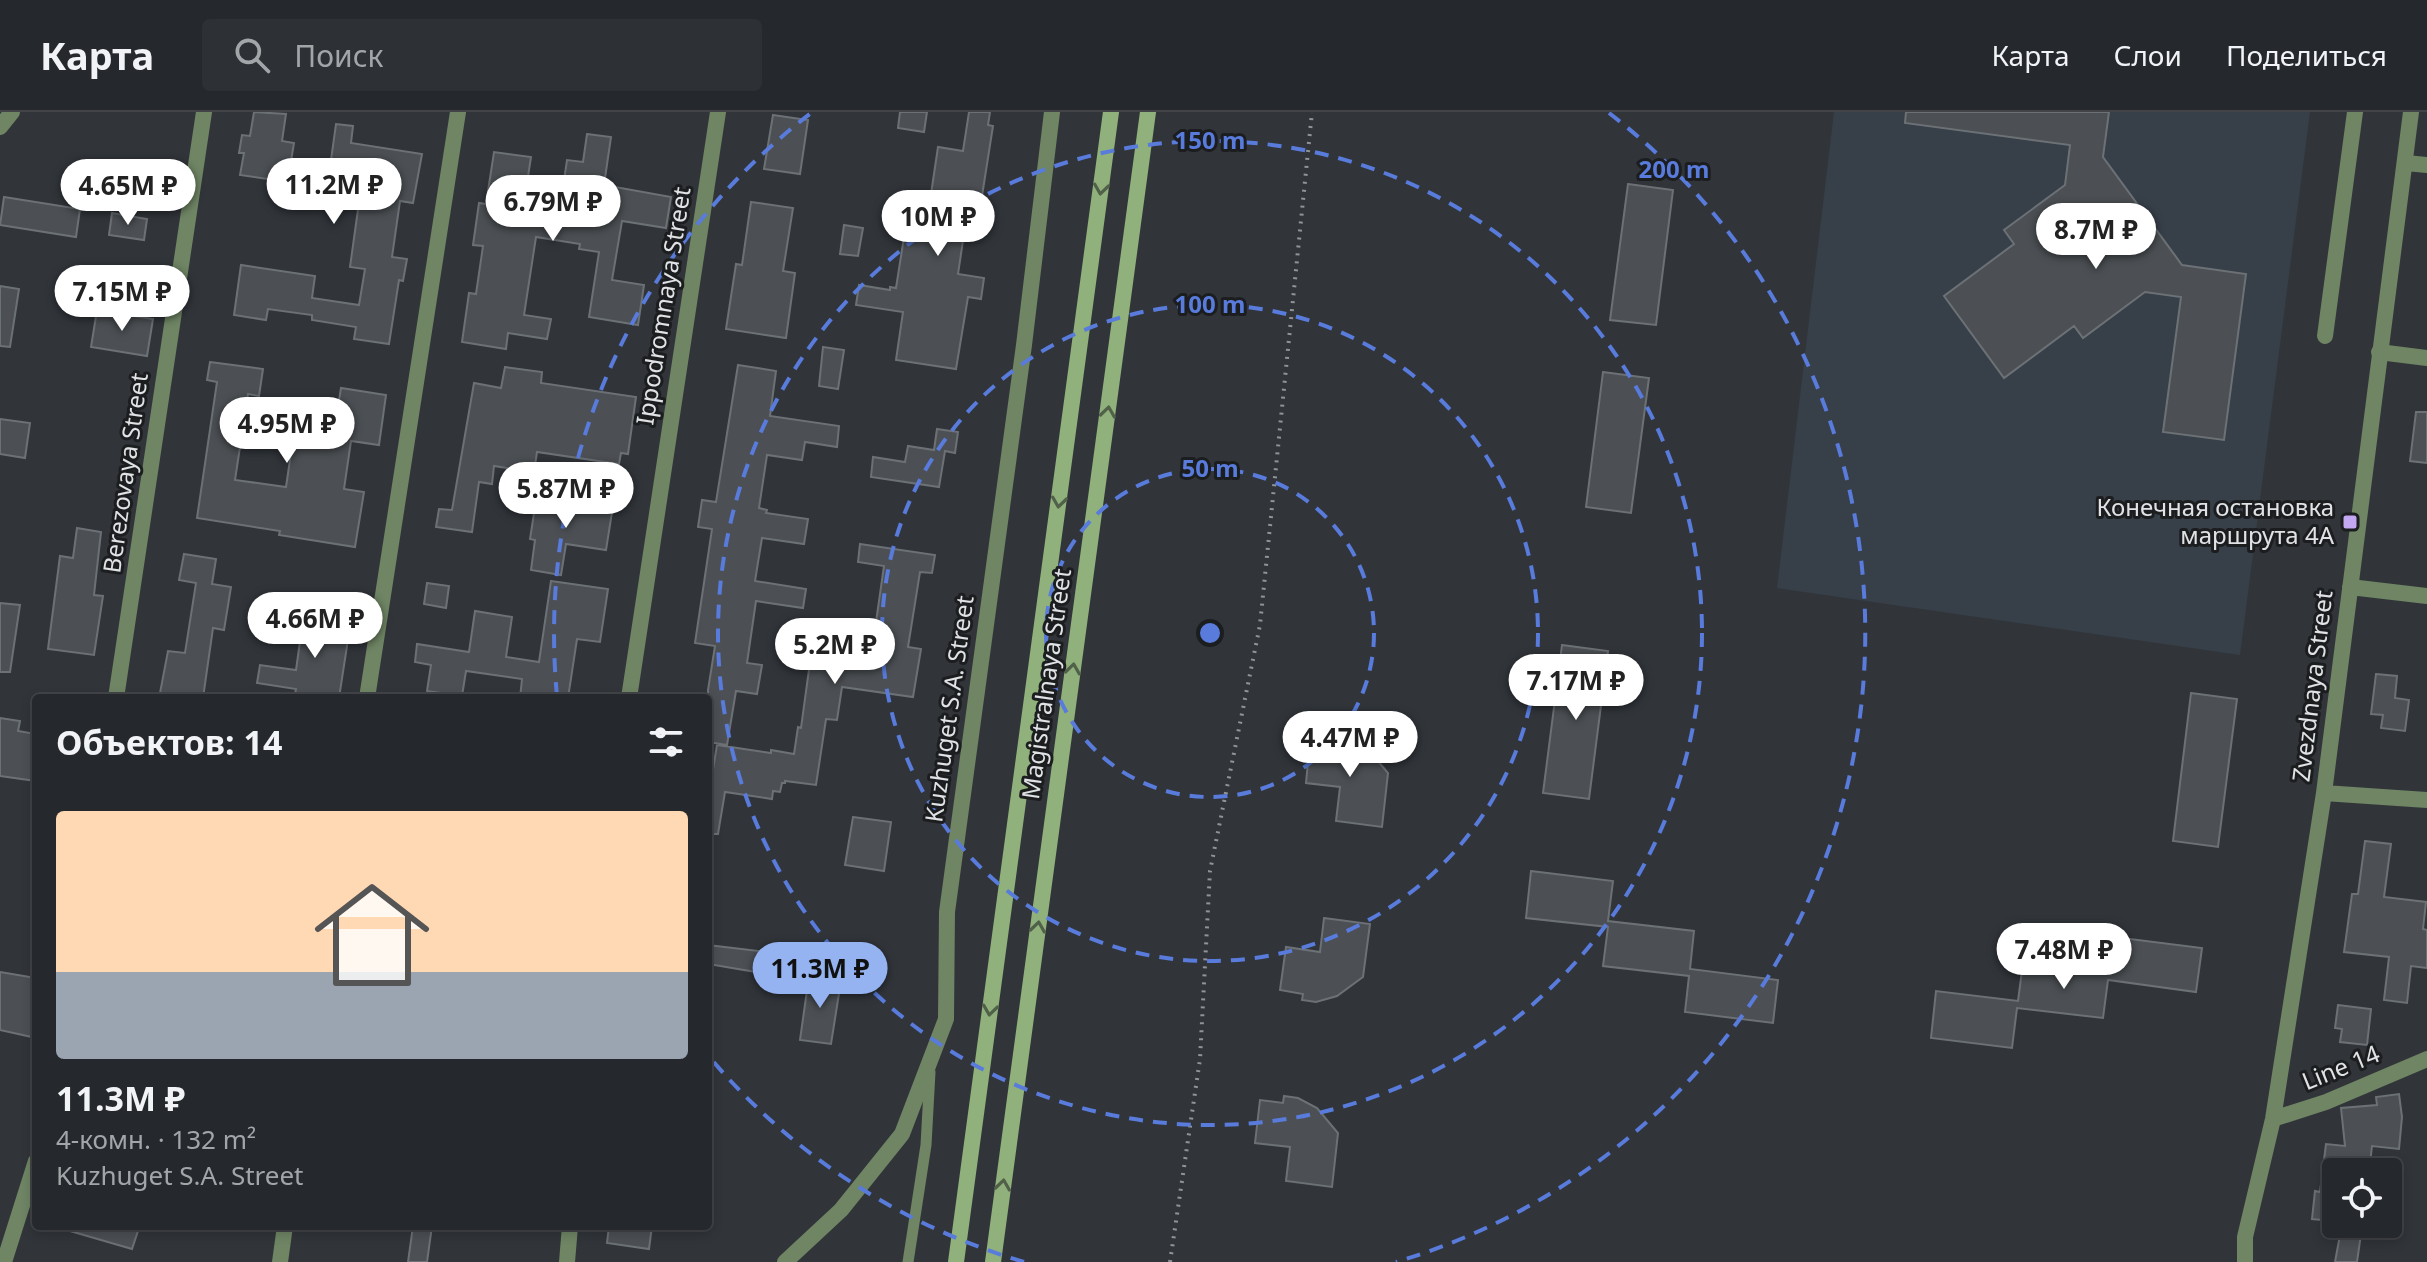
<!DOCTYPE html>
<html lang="ru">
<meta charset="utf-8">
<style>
:root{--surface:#25282c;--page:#2d3034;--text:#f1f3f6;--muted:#a3a6a9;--line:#424448;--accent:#95b2f1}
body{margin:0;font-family:"Noto Sans",sans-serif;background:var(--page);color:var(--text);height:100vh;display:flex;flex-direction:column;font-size:30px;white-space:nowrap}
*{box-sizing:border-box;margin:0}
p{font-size:26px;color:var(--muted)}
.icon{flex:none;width:44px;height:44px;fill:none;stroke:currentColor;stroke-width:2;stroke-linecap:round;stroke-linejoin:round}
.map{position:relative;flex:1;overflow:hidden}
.side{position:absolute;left:32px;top:582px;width:680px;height:536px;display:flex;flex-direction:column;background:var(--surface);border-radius:8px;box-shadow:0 4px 12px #0003,0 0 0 2px var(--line)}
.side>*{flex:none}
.controls{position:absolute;left:2322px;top:1046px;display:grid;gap:16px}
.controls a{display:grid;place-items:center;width:80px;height:80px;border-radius:8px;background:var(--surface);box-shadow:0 4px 12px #0003,0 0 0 2px var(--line);font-size:40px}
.price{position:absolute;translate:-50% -68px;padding:0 18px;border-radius:28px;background:#fff;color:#222;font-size:26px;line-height:52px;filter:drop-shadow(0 2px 4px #0008)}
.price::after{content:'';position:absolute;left:50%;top:48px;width:24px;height:18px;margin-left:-12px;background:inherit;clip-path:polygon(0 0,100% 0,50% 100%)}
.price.on{background:var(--accent);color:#111}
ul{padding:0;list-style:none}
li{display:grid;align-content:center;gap:16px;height:424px;padding:0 24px}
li+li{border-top:2px solid var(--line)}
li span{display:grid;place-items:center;height:248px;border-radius:8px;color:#555}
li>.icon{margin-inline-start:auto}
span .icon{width:144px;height:144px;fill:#fffc;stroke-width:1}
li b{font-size:34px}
h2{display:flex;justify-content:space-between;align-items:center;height:96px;padding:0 24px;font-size:34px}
header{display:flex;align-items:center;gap:48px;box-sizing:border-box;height:112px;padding:0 40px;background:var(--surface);border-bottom:2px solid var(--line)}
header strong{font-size:38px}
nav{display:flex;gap:44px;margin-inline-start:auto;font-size:28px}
.search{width:560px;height:72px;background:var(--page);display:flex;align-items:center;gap:20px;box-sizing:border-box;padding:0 28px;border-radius:8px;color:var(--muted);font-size:30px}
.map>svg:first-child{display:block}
.built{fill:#373f49}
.building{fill:#4c5054;stroke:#6c7176;stroke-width:2}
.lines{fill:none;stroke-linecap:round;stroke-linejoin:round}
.path{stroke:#909397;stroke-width:4;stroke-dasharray:2 6;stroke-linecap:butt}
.service{stroke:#6f8564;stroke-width:11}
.minor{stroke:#6f8564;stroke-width:16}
.secondary{stroke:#90b17c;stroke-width:16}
.oneway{stroke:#506049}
.ring{fill:none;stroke:#587bdc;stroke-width:4;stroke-dasharray:14 10}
.poi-dot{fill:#c2a7f2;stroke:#1b1d1f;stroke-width:3}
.labels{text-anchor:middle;stroke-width:6;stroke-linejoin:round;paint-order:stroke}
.street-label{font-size:24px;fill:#e0e3e5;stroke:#1b1d1f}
.poi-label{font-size:24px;fill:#e0e3e5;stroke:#1b1d1f;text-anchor:end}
.centre{fill:#587bdc;stroke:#1b1d1f;stroke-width:4}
.ring-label{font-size:24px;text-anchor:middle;font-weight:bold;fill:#587bdc;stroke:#1b1d1f;stroke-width:6;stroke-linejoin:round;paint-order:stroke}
</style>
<header>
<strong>Карта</strong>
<div class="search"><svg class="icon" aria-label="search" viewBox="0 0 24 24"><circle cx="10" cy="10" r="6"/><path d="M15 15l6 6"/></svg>Поиск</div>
<nav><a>Карта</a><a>Слои</a><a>Поделиться</a></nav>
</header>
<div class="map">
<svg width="2427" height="1150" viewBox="0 0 2427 1150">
<rect width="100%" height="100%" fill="#31353a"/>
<!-- built -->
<path class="built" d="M1834,0H2310L2240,543L1777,476Z"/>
<!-- building -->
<path class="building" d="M254,0L286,2L282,29L294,31L291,49L330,55L336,12L353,14L351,31L422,42L413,91L400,89L392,145L407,147L403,169L399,168L389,232L354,227L356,215L312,208V203L268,197L266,208L234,203L241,153L315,164L312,186L359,193L365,157L350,155L360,83L306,75L305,81L274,76L275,68L240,63L244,41H239L242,23L250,24Z
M900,0H927L924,20L898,16Z
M969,0H990L988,13L993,14L982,84L970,82L958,162L984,166L981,187L968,185L956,257L896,248L903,200L856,193L859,173L890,178V175L896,176L907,106L927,109L938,35L963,39Z
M1906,0H2109L2103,45L2182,153L2246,162L2224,328L2163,320L2181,185L2145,180L2083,226L2074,214L2004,266L1944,184L2014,132L2004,118L2065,73L2070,33L1905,11Z
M773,3L808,8L800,62L764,57Z
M587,22L611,25L604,73L671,85L666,116L622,109L612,168L644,173L638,213L589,205L599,140L579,137L580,132L536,125L524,203L551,207L547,227L508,221L506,237L462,230L469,181L476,182L483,134L473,133L479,91L486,92L494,40L531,45L523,97L559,102L567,48L583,50Z
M1628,72L1673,78L1656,213L1610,208Z
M4,85L80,97L76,125L0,113Z
M751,90L793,96L783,159L795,161L786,226L726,217L736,152L742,153Z
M112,101L147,107L144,128L109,123Z
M844,113L863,116L858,144L840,142Z
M0,174L19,177L10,235L0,234Z
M97,198L153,207L147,244L91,235Z
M823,235L844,238L838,277L819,274Z
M210,250L263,257L259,284L248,282L235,368L286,375L291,341L287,340L291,313L334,320L341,276L386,283L379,333L351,329L344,377L364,380L355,435L279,423L280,419L197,406L217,270L207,268Z
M738,253L776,259L770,304L839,314L837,335L805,330L802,348L767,343L759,396L767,398L766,401L808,407L804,432L762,426L755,469L806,477L803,496L756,489L747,551L762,553L757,582L736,579L727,633L708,630V578L715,534L695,531L712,417L698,415L702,388L716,390Z
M505,255L542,260L541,271L636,285L628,342L621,341L619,352L537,340L534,360L494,354L492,372L479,370L472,420L436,415L439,397L452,398L474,271L501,276Z
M1603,260L1649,266L1631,401L1586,395Z
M2416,300H2427V351L2410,349Z
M0,307L30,311L25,346L0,342Z
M937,317L958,320L955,341L945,339L939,375L871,365L873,345L905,350L908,334L934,338Z
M537,382L613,394L606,438L566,432L561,463L531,458L535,428L530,427Z
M77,416L101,420L94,483L103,484L94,543L48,537L60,444L73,446Z
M860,432L935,443L932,461L920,460L908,535L921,537L913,585L842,575L837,608L826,607L816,673L785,669V671H782L780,680L773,679L772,687L725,680L718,722H708V664H712L717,633L771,641V638L794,642L798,615L801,616L810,550L825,552L829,522L858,527L860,514L875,517L884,454L858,450Z
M184,442L216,447L212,472L231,475L224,518L213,516L203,586H170V583L160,581L168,539L185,541L196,471L179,468Z
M551,469L608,477L600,530L577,527L568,586H520L522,567L466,559L462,584L427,579L431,553L415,550L417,532L469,540L475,499L512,505L506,545L539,550Z
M427,471L449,474L446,496L424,492Z
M0,491L20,493L10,560H0Z
M304,501L351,508L339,586H294L296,577L257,571L260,553L296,558Z
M1562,533L1608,539L1589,687L1543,681Z
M2376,562L2397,564L2395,586L2409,588L2405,619L2381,616L2383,603L2371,602Z
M2191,581L2237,587L2218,735L2173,729Z
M0,606L20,609L18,619L36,622V669L0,664Z
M1334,624L1349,626L1367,636L1388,661L1382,715L1336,709L1340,675L1306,671L1310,628L1333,631Z
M853,705L891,710L884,759L845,753Z
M2365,729L2391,732L2384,785L2426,790L2423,817L2427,818V856L2411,854L2407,891L2384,888L2389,845L2344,840L2352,782H2358Z
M1531,759L1613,769L1608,809L1694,819L1690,857L1778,868L1773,911L1685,900L1689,864L1603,854L1608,815L1526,806Z
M1324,806L1370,812L1363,865L1337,884L1316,890L1302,888L1303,882L1280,878L1286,835L1320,840Z
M2114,825L2202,836L2196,880L2108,868L2103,906L2017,896L2012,936L1931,926L1936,879L2018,889L2023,851L2109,862Z
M708,833L759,839L756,860L708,852Z
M850,853L869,856L866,880L846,877Z
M0,860L36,866V926L0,918Z
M809,864L841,869L831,932L800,928Z
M2338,893L2371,897L2367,933L2340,930L2342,917L2335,916Z
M2399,982L2402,1005L2399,1037L2372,1034L2369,1060H2336L2333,1109L2312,1107L2315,1079L2320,1080L2326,1032L2345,1034L2341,996L2377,993L2376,985Z
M1284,984L1298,986L1317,996L1338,1021L1332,1075L1286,1069L1290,1035L1255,1031L1260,988L1283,991Z
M2342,1112L2362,1115L2357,1150H2335Z
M71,1114H121L138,1119L132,1137L70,1119Z
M413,1114H432L427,1150H408Z
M609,1114H652L649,1137L607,1131Z"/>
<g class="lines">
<!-- path -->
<path class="path" d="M1170,1150L1200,947L1210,759L1260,513L1312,0"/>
<!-- service -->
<path class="service" d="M908,1150L926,1033L930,960"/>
<!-- minor -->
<path class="minor" d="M0,15L12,0
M2406,51L2427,53
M2325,224L2355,0
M2379,240L2427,246
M2350,475L2427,484
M116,586L204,0
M367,586L458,0
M629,586L718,0
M2324,681L2427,688
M2273,1007L2326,990L2427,947
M4,1150L36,1049
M280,1150L285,1114
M567,1150L570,1114
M785,1150L841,1098L902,1022L946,907L947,800L1024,233L1052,0
M2245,1150V1125L2273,1007L2324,681L2411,0"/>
<!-- secondary -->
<path class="secondary" d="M956,1150L1111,0
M993,1150L1148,0"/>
</g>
<!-- one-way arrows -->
<defs><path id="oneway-chevron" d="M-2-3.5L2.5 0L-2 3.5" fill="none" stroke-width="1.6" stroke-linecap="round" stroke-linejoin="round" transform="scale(2)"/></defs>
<g class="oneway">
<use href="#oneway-chevron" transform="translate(1101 77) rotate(98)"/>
<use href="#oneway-chevron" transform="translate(1108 300) rotate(-82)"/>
<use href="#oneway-chevron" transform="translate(1059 390) rotate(98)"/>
<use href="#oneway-chevron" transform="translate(1073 557) rotate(-82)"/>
<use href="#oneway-chevron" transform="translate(1038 815) rotate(-82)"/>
<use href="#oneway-chevron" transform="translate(990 898) rotate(98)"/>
<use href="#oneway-chevron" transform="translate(1003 1073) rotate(-82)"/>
</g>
<!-- distance rings -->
<g class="ring">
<circle cx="1210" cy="521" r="164"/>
<circle cx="1210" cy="521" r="328"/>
<circle cx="1210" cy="521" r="492"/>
<path d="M1024 1150A656 656 0 0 1 711 947M557 584A656 656 0 0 1 811 1M1609 1A656 656 0 0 1 1396 1150"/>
</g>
<!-- markers -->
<rect class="poi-dot" x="2342" y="402" width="16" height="16" rx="4"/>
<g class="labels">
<!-- street labels -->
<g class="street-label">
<text transform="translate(664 194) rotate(-81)" y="8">Ippodromnaya Street</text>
<text transform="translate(126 361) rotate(-82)" y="8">Berezovaya Street</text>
<text transform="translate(1047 572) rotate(-82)" y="8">Magistralnaya Street</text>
<text transform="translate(2313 574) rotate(-83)" y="8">Zvezdnaya Street</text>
<text transform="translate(950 597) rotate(-82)" y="8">Kuzhuget S.A. Street</text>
<text transform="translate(2341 956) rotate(-22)" y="8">Line 14</text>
</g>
<!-- poi labels -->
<g class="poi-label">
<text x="2334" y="404">Конечная остановка<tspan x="2334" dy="28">маршрута 4А</tspan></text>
</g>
</g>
<circle cx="1210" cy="521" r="12" class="centre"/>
<g class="ring-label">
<text x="1210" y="37">150 m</text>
<text x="1674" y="66">200 m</text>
<text x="1210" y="201">100 m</text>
<text x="1210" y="365">50 m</text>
</g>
</svg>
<div class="controls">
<a><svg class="icon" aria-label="locate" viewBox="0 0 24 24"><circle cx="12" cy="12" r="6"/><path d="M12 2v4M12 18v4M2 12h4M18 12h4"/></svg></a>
</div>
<b class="price" style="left:334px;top:114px">11.2M ₽</b>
<b class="price" style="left:128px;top:115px">4.65M ₽</b>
<b class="price" style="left:553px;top:131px">6.79M ₽</b>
<b class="price" style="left:938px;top:146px">10M ₽</b>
<b class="price" style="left:2096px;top:159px">8.7M ₽</b>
<b class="price" style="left:122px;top:221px">7.15M ₽</b>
<b class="price" style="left:287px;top:353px">4.95M ₽</b>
<b class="price" style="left:566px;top:418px">5.87M ₽</b>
<b class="price" style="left:315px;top:548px">4.66M ₽</b>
<b class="price" style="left:835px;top:574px">5.2M ₽</b>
<b class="price" style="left:1576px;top:610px">7.17M ₽</b>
<b class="price" style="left:1350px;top:667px">4.47M ₽</b>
<b class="price" style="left:2064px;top:879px">7.48M ₽</b>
<b class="price on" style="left:820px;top:898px">11.3M ₽</b>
<section class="side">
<h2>Объектов: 14<svg class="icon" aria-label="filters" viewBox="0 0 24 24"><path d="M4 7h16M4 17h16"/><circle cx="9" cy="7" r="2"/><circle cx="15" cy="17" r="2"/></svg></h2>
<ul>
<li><span style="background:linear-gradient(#ffd9b3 65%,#9aa5b1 0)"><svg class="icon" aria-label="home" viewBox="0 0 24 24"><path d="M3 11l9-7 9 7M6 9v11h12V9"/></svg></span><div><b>11.3M ₽</b><p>4-комн. · 132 m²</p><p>Kuzhuget S.A. Street</p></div></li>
</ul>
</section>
</div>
